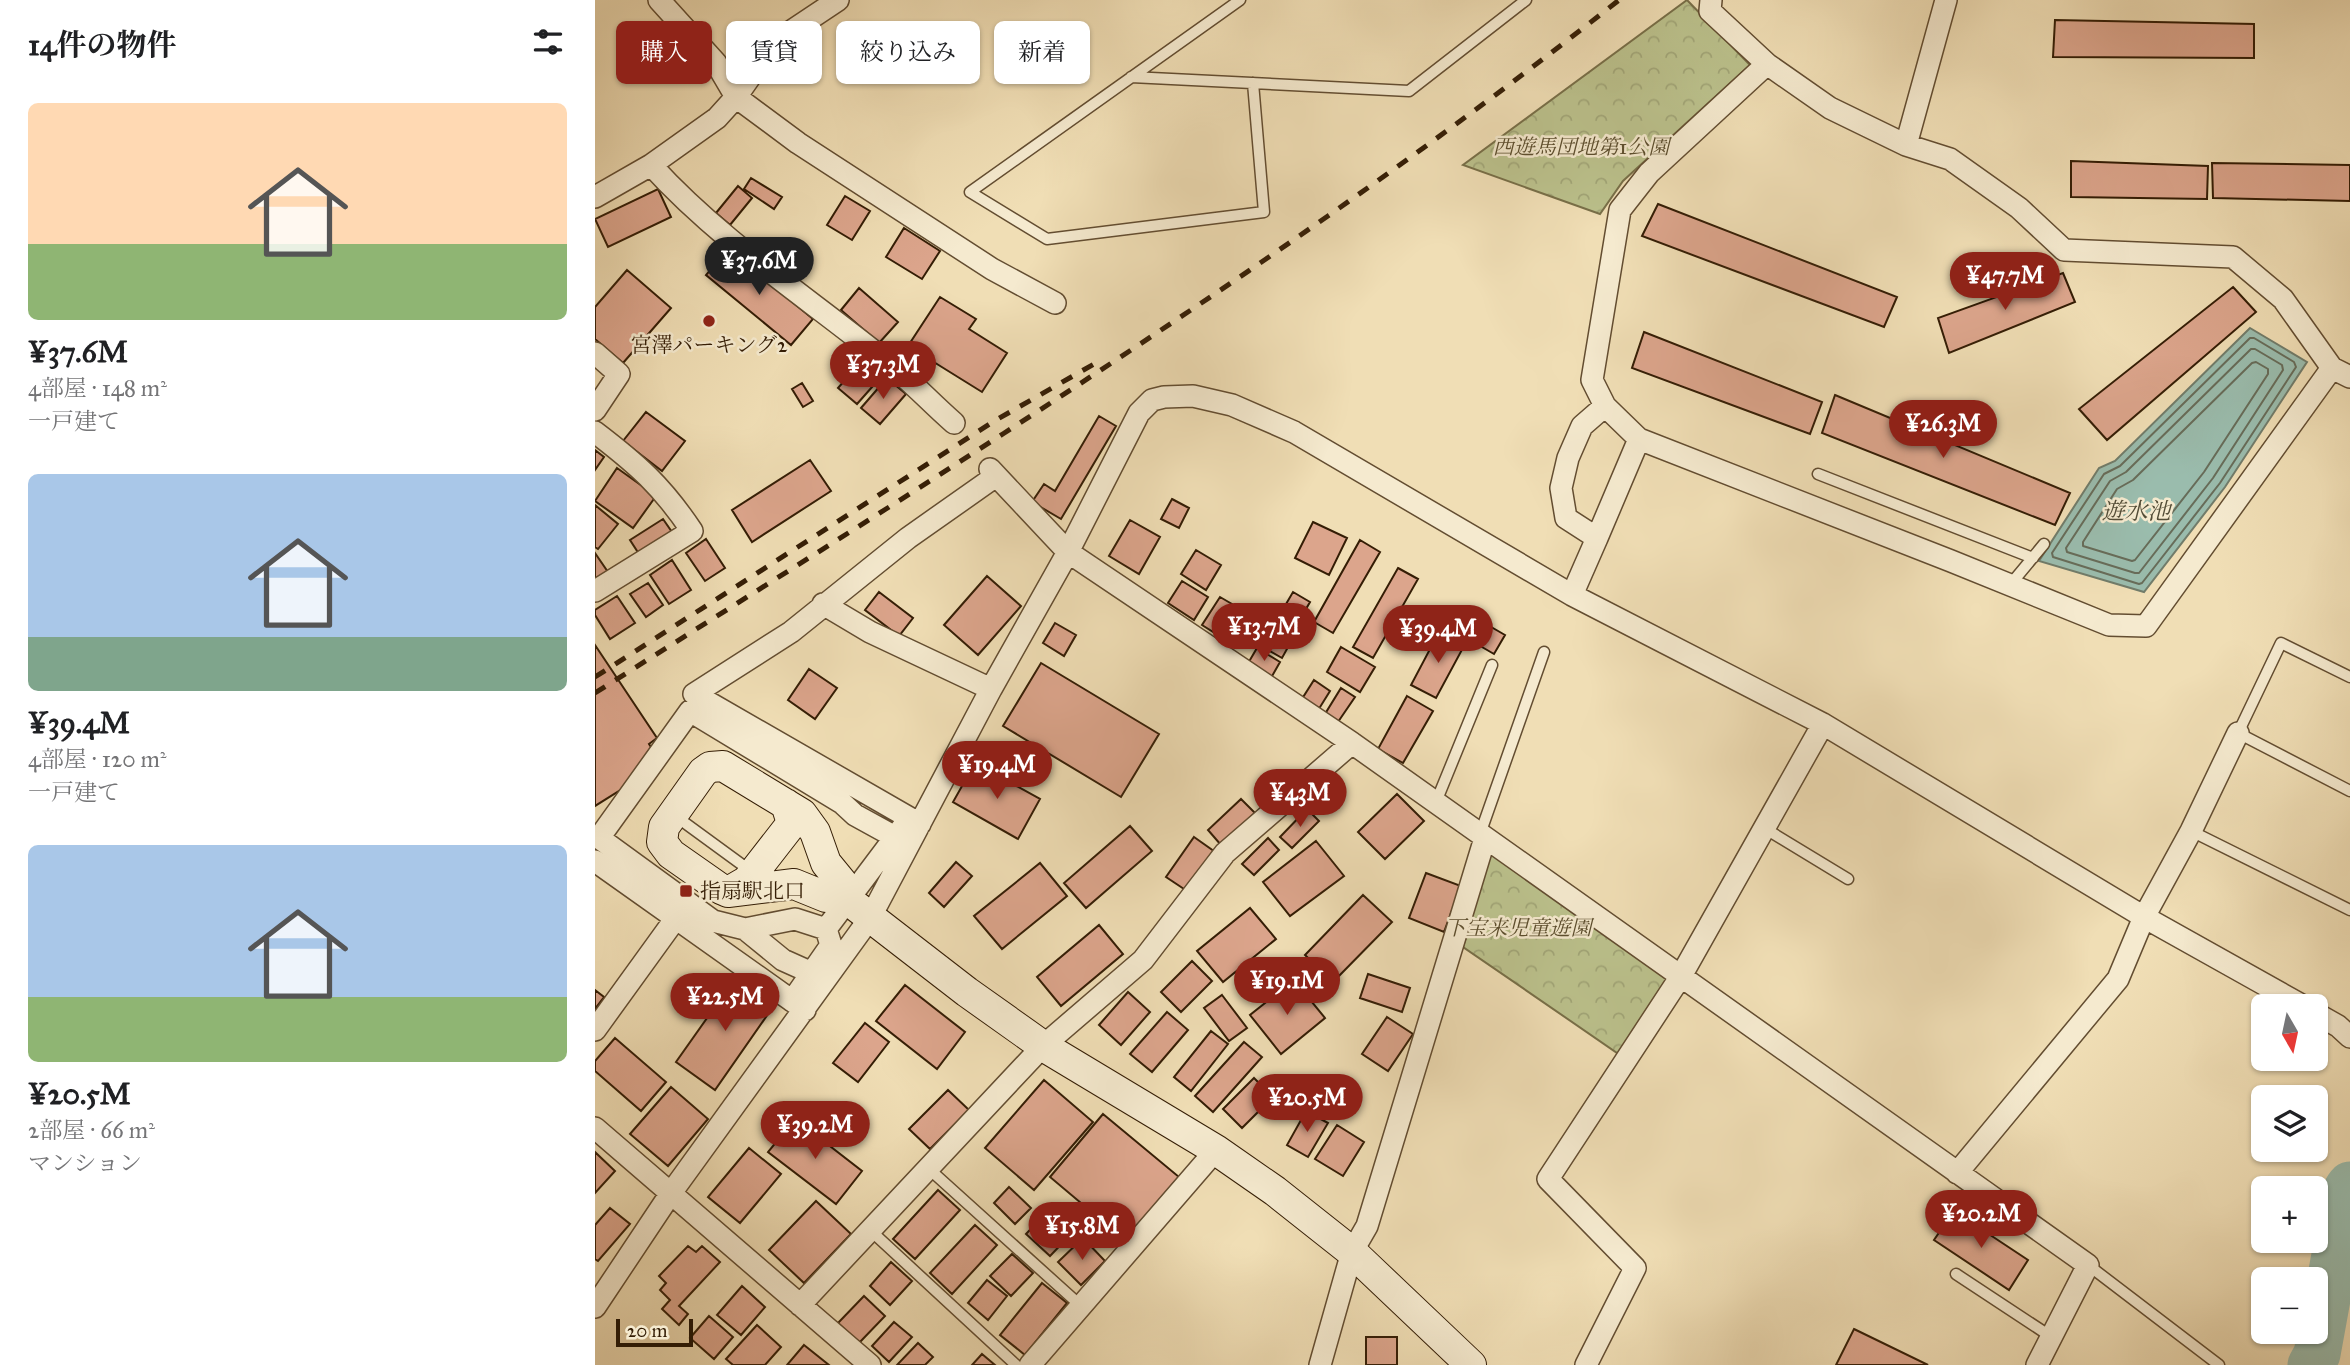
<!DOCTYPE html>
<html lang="ja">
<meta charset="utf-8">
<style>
:root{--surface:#fff;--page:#f2f2f2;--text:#202124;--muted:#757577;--accent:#8f2418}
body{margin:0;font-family:"IM FELL Great Primer","Noto Serif JP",serif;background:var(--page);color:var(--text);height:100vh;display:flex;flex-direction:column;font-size:26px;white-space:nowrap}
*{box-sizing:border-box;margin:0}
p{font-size:23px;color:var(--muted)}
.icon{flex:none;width:38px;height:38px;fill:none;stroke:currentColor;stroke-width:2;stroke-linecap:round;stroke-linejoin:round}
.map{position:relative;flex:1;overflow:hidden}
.panel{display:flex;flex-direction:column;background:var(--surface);width:595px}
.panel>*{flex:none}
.hud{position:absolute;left:21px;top:21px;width:665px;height:63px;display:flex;gap:14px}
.needle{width:46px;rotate:171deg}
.buttons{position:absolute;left:1656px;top:994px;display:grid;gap:14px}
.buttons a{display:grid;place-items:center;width:77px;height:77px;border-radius:10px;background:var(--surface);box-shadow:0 2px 5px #0004;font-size:35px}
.scale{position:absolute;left:21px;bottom:18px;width:77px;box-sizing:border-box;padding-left:7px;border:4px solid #341d05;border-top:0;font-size:19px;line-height:24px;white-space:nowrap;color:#341d05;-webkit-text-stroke:5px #f5eacf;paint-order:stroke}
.price{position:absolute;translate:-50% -60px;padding:0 16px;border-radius:24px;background:var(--accent);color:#fff;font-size:23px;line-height:46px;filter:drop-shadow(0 2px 4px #0008)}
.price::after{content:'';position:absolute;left:50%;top:42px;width:21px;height:16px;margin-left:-10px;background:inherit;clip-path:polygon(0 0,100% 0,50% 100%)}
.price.active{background:#222;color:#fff}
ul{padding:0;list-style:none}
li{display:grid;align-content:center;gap:14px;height:371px;padding:0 28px}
li span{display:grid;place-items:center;height:217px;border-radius:10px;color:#555}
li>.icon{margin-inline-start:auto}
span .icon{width:126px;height:126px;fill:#fffc;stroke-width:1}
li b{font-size:30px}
h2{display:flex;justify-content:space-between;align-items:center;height:84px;padding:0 28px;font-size:30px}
.tag{padding:0 24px;border-radius:10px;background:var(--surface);box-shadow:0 2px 5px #0004;font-size:24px;line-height:63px}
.tag.active{background:var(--accent);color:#fff}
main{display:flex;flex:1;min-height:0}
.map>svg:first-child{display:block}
.park{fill:url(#park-crowns);stroke:#786f48;stroke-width:2}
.water{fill:#9abcad;stroke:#717c6a;stroke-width:2}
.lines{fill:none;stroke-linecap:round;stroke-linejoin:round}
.shore{stroke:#676c59;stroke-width:2}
.river{stroke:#9abcad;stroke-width:47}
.building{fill:#dca58c;stroke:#341d05;stroke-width:2}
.lane-casing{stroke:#634d31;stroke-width:13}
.street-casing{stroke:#634d31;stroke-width:24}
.secondary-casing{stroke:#341d05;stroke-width:32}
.lane{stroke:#f5eacf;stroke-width:10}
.street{stroke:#f5eacf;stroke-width:21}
.secondary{stroke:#f5eacf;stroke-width:30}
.rail{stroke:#341d05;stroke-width:5;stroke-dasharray:12 12;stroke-linecap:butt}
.poi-dot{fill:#8f2418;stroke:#f5eacf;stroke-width:2.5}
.labels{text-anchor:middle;stroke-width:5;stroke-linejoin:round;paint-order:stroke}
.park-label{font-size:21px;font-style:italic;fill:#5c4e2e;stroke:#f5eacf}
.poi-label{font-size:21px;fill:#341d05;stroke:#f5eacf}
.water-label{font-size:23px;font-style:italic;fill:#534d37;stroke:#f5eacf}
</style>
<main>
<section class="panel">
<h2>14件の物件<svg class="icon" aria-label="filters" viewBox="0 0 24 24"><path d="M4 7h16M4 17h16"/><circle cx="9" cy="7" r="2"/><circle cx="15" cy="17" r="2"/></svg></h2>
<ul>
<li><span style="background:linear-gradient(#ffd9b3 65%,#8fb573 0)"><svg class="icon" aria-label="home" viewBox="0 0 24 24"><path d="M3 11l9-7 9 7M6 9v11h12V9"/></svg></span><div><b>¥37.6M</b><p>4部屋 · 148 m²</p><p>一戸建て</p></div></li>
<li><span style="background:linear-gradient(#a9c7e8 75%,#7fa58c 0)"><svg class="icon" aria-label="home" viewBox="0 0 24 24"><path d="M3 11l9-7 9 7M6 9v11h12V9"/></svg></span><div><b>¥39.4M</b><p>4部屋 · 120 m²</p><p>一戸建て</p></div></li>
<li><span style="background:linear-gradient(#a9c7e8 70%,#8fb573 0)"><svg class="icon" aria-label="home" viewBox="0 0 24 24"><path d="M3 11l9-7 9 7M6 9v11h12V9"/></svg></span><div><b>¥20.5M</b><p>2部屋 · 66 m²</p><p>マンション</p></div></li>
</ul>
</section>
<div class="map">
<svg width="1755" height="1365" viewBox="0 0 1755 1365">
<defs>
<pattern id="park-crowns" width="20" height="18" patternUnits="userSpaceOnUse" patternTransform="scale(1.75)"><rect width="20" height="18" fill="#bbc18c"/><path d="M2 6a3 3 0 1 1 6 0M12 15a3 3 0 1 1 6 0" fill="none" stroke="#a1a577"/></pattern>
</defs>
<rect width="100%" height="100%" fill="#f0deb5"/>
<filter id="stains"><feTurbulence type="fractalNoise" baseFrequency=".00286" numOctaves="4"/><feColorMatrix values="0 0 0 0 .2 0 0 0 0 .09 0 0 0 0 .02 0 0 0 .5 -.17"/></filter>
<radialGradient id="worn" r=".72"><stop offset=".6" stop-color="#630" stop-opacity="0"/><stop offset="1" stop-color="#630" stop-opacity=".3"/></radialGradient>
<!-- park -->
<path class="park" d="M1092,0L1155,65L1028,181L1005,214L868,165Z
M896,851L1072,979L1025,1055L868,947Z"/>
<!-- water -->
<path class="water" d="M1655,328L1712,362L1630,487L1549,592L1444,561L1504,468L1520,461Z"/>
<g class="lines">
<!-- shore -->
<path class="shore" d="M1655,338H1659L1699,362L1701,367L1625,483L1547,583L1544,584L1458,557L1457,553L1509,474L1525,466Z
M1656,349H1660L1687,365L1688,370L1618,478L1544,573H1540L1472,552L1471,548L1515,481L1531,472Z
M1661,362L1673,369V374L1609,472L1540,560L1537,561L1488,546V542L1522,489L1538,480L1657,363Z"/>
<!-- river -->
<path class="river" d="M1716,1365L1722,1354L1752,1189L1755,1185"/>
</g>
<!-- building -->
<path class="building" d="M1460,20L1659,24V58L1458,57Z
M1476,161L1613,166L1612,199L1476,197Z
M1617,163L1755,165V201L1618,198Z
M156,178L187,197L179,209L149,189Z
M143,186L157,198L135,225L121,213Z
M63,189L76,217L13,247L0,219Z
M250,196L275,211L257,240L232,225Z
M1063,204L1302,297L1289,327L1047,236Z
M309,228L345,251L327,279L291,257Z
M133,249L218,319L196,345L111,275Z
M32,270L76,308L28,363L0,339V307Z
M1468,273L1480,302L1354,353L1343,318Z
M1638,287L1661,312L1512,440L1484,409Z
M264,288L303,322L284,343L246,310Z
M345,297L381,319L374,329L412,353L387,392L313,346Z
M1049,332L1227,402L1215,434L1037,368Z
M266,362L285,378L262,404L243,388Z
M292,378L311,394L285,424L266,408Z
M207,383L218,401L208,407L197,389Z
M1240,395L1475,493L1460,525L1227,433Z
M51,412L90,441L67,471L28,441Z
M504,416L521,426L466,519L437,502L449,484L460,491Z
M0,450L9,457L0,470Z
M215,460L236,491L157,542L137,510Z
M22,468L61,496L38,528L0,501Z
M577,499L594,508L584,528L566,519Z
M0,505L23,524L3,549L0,547Z
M68,519L79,535L46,557L35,540Z
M535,520L565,537L544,574L514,556Z
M718,522L752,538L734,575L700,558Z
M111,539L130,568L110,581L91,553Z
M765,540L785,552L738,633L719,622Z
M601,550L626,565L611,590L586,574Z
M0,553L15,575L0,585Z
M77,560L96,590L74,604L55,575Z
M803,568L823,579L778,658L758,647Z
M392,576L426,606L383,655L349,625Z
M587,581L613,597L599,620L573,603Z
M53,583L68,605L51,617L35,594Z
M284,592L318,618L304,636L270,610Z
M698,592L715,602L697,633L680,623Z
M22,596L40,623L15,639L0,615V610Z
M625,597L649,611L631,640L607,625Z
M460,623L481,635L469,656L448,643Z
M891,624L910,635L899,654L880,643Z
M671,626L697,640L687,658L661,643Z
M844,632L869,646L841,698L816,685Z
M0,645L62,738L54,744L67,764L0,806Z
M746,647L780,667L765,692L732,672Z
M662,648L685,662L676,678L652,665Z
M446,663L564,734L526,797L408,726Z
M214,669L242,688L220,719L193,700Z
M719,680L735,691L722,712L705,702Z
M746,688L760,697L743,722L730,714Z
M812,696L838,711L808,763L783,749Z
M380,763L445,799L423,839L358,802Z
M802,794L829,821L790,859L763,832Z
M646,799L660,813L626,845L613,830Z
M712,809L724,821L697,848L685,837Z
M535,826L557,851L491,908L469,883Z
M599,837L623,854L595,893L571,877Z
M673,838L684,850L659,875L647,864Z
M721,841L749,876L695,916L668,882Z
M361,862L377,876L349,907L334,893Z
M445,863L472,896L407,949L379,916Z
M831,873L866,886L849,932L814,918Z
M768,895L797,922L738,982L710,955Z
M655,908L681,939L628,982L602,951Z
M504,925L528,954L466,1006L442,977Z
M597,961L617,981L586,1012L566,992Z
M773,974L815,988L807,1012L765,998Z
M141,977L180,1004L120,1090L81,1062Z
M699,980L730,1018L686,1054L655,1015Z
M310,985L370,1032L342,1069L281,1021Z
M0,990L9,997L0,1009Z
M533,992L555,1012L526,1045L504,1025Z
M627,995L652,1028L634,1041L609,1008Z
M572,1012L593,1030L557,1072L535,1054Z
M792,1017L818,1034L793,1071L767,1054Z
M270,1023L294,1042L263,1082L238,1063Z
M616,1031L633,1044L596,1091L579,1077Z
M20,1038L71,1082L46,1111L0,1071V1061Z
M649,1042L667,1057L618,1112L600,1096Z
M659,1078L678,1097L647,1128L628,1109Z
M449,1080L498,1122L439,1190L390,1148Z
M76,1087L113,1119L73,1166L35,1134Z
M353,1090L374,1110L335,1149L314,1129Z
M711,1111L733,1123L713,1157L692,1145Z
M508,1114L584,1177L530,1240L455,1177Z
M200,1119L267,1171L241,1204L173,1152Z
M742,1125L769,1142L748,1176L720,1159Z
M154,1148L186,1174L145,1223L113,1197Z
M0,1152L20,1171L0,1193Z
M414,1187L436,1208L420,1224L399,1203Z
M343,1190L365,1210L320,1259L298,1239Z
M221,1201L256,1234L209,1283L174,1250Z
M15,1208L35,1224L3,1261L0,1259V1225Z
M454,1210L477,1233L455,1256L431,1234Z
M1359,1211L1433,1260L1414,1290L1339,1240Z
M380,1225L402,1245L357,1294L335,1273Z
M488,1238L510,1261L486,1285L463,1262Z
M93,1246L101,1252L107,1246L125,1262L84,1306L93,1314L84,1325L67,1309L75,1300L65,1290L71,1283L64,1276Z
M417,1254L438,1273L416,1296L395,1276Z
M296,1262L317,1281L295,1305L275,1286Z
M392,1280L412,1296L393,1320L373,1303Z
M447,1283L472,1303L430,1355L405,1335Z
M147,1286L170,1307L146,1335L122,1315Z
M269,1296L290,1316L264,1343L243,1323Z
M114,1316L138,1337L119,1359L95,1338Z
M299,1322L317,1337L294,1362L277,1346Z
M162,1325L186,1347L170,1365H138L131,1359Z
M1259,1329L1333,1365H1241Z
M771,1337H802V1365H771Z
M323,1343L338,1357L330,1365H302Z
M209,1345L234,1365H192Z
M387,1354L400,1365H377Z"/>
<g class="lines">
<!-- lane casing -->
<g class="lane-casing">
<path id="lane" d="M645,0L375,192L452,239L669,212L658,83
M536,77L814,91L931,0
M1223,474L1438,558
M1415,585L1449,544
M1755,677L1686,643L1643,733L1755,791
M841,802L897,665
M79,815L157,872
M1169,828L1253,879
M1596,831L1755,910
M885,834L949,652
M333,1168L486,1306
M275,1230L421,1365
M1493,1265L1624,1365
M1361,1274L1455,1336"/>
</g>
<!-- street casing -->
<g class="street-casing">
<path id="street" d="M64,0L121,63L141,97L203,143L397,269L460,303
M1116,0L1115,11L1172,64L1054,173L1025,210L997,380L1010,406L1044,439L1356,561L1514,625L1551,626L1737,368L1755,377
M1172,64L1235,108L1311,145L1351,0
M1311,145L1355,159L1424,208L1469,250L1638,257L1688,299L1737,368
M56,165L122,118L141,97L171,54L195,32L243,0
M0,197L56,165C125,241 212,297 291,361C315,380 336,403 359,423
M0,353L24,374L0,410
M1010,406L987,426L973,458L966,488L971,518L1002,538L1044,439
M0,432C42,464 67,486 97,531L0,591
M395,469L473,552L544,413L557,400L569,397L598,396L637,405L699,432L977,595L1228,724L1549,917L1708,1006
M977,595L1002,538
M228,604L275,632L396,689
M325,824L99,694L196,632L313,538L401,476
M0,861L210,1010
M150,929L200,919L231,929
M217,973L188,960L150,929L118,921L4,838L95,711L247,803L260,815L300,837
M197,1001L236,945L231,929L307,828
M1720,1013L1743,1026L1755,1037
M0,1030L81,918
M0,1128L275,1365
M1362,1173L1523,979L1549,917L1596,831L1643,733
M205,1305L448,1046L548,960L630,853L757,743
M0,1307L76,1193L275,918L396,689L473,552L757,743L1493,1265L1442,1365
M435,1365L621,1150
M725,1365L757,1252L772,1226L890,838
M991,1365L1040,1268L953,1179L1086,976L1228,724"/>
</g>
<!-- secondary casing -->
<g class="secondary-casing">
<path id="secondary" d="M133,892L152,881L194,827L196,820L191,804
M253,900L249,885L231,863L220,832L207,814L128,766L115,767L108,772L69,827L67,842L76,854L126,889L133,892L199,884L231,897L253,900L372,992L448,1046L621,1150L680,1191L757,1252L876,1365"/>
</g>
<!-- lane -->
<use href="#lane" class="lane"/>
<!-- street -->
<use href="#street" class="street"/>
<!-- secondary -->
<use href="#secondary" class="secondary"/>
<!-- rail -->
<path class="rail" d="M0,677L401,420L499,364
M0,693C348,473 700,256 1024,0"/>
</g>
<!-- markers -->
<g class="poi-dot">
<circle cx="114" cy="321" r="7"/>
<rect x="84" y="884" width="14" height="14" rx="3.5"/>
</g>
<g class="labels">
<!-- park labels -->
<g class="park-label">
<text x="986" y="154">西遊馬団地第1公園</text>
<text x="923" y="935">下宝来児童遊園</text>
</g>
<!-- poi labels -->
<g class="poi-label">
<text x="114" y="352">宮澤パーキング2</text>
<text x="105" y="898" text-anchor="start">指扇駅北口</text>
</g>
<!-- water labels -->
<g class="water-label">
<text x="1541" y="519">遊水池</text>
</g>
</g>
<rect width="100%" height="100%" filter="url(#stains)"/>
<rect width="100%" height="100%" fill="url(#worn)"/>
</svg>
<div class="buttons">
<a><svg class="needle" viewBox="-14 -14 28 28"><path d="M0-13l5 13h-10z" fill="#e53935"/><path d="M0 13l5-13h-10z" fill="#757577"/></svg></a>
<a><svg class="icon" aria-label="layers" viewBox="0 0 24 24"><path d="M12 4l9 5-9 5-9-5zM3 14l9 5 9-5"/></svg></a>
<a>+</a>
<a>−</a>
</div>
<div class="scale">20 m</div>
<b class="price active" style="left:164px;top:297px">¥37.6M</b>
<b class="price" style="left:1410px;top:312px">¥47.7M</b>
<b class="price" style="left:288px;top:401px">¥37.3M</b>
<b class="price" style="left:1348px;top:460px">¥26.3M</b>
<b class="price" style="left:669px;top:663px">¥13.7M</b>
<b class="price" style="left:843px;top:665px">¥39.4M</b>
<b class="price" style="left:402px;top:801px">¥19.4M</b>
<b class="price" style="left:705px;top:829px">¥43M</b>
<b class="price" style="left:692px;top:1017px">¥19.1M</b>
<b class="price" style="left:130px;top:1033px">¥22.5M</b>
<b class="price" style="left:712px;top:1134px">¥20.5M</b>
<b class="price" style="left:220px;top:1161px">¥39.2M</b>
<b class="price" style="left:1386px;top:1250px">¥20.2M</b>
<b class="price" style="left:487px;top:1262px">¥15.8M</b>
<div class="hud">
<a class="tag active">購入</a>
<a class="tag">賃貸</a>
<a class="tag">絞り込み</a>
<a class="tag">新着</a>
</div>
</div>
</main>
